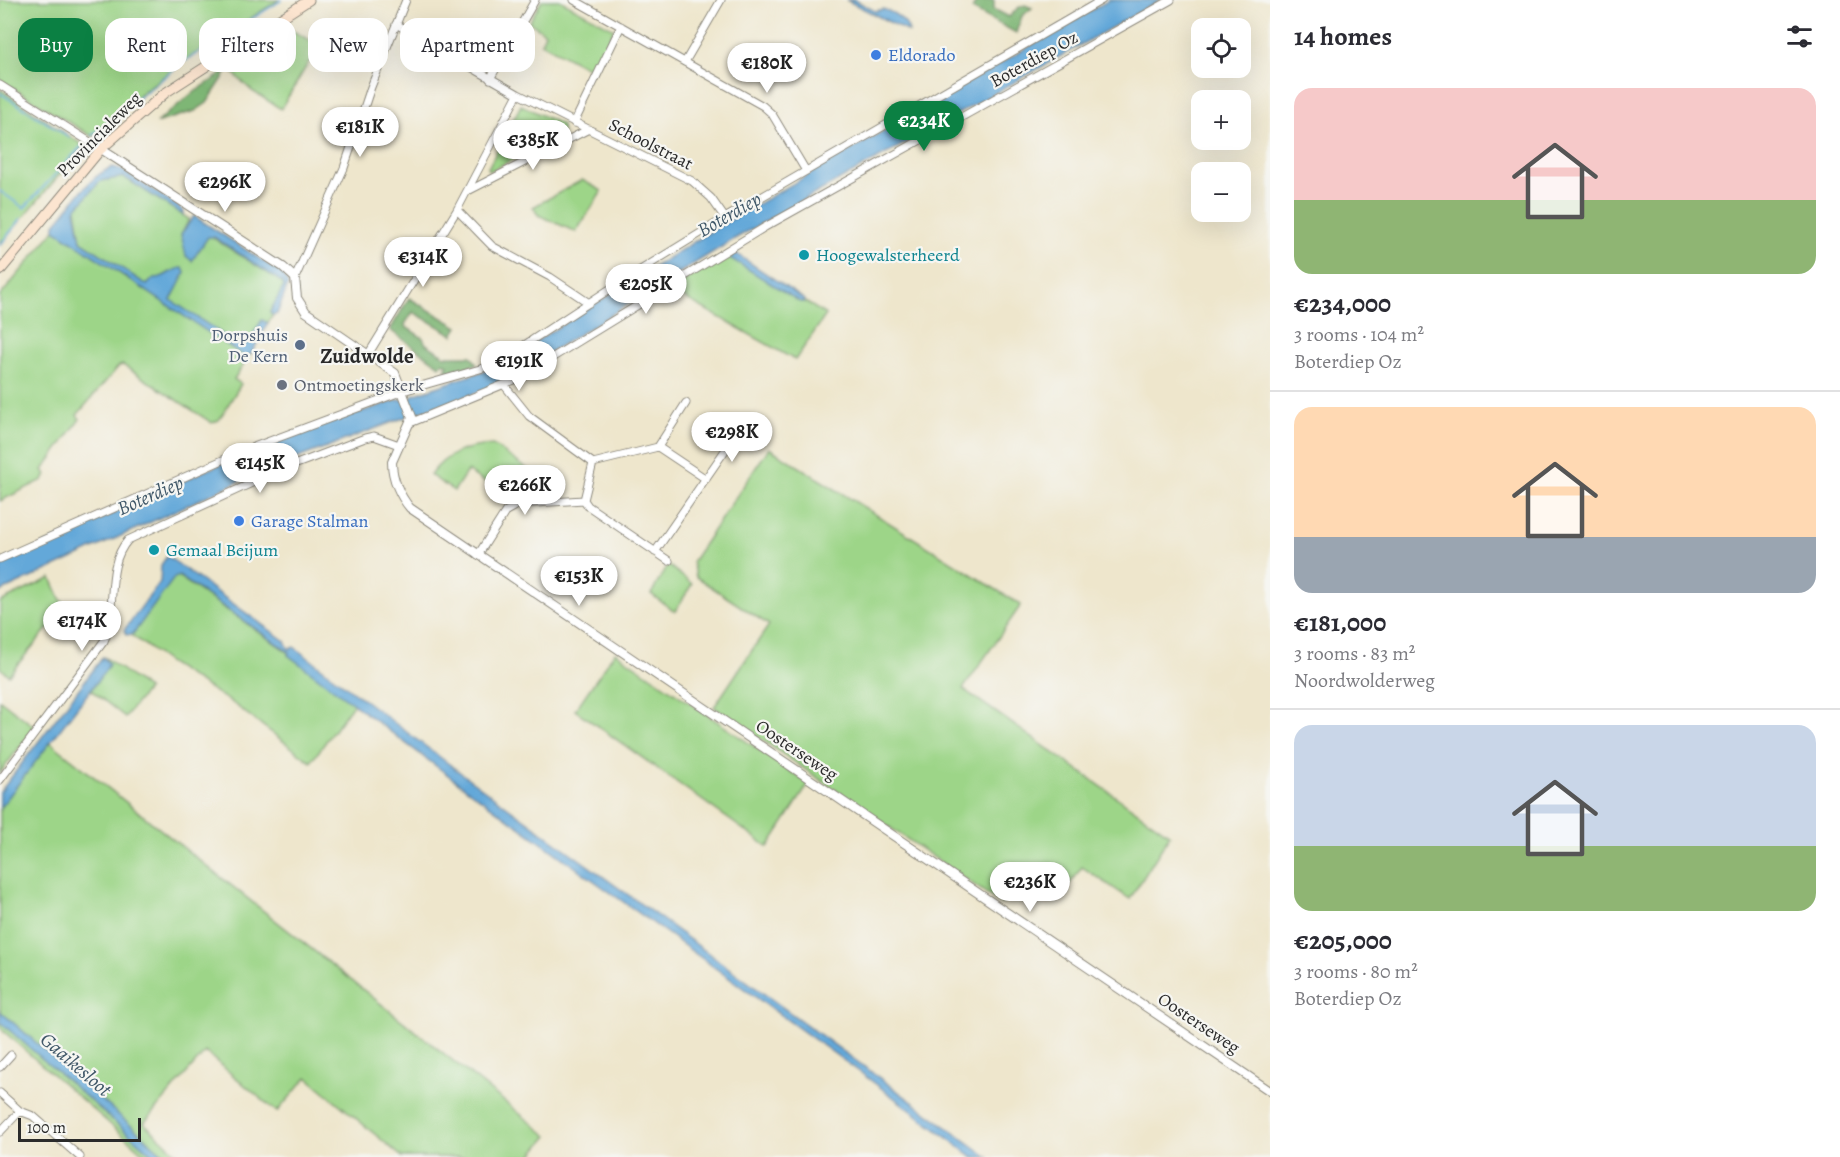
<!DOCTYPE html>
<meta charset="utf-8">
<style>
:root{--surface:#fff;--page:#f2f2f3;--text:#2b2b33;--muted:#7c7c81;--line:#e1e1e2;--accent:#0b8043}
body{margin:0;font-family:Alegreya,serif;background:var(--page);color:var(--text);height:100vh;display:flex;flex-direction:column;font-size:22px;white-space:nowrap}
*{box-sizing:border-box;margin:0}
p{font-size:20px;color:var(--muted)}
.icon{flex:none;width:33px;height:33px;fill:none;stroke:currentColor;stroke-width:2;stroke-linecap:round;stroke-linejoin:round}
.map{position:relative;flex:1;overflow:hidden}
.sheet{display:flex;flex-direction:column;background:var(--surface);width:570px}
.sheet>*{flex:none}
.top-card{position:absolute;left:18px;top:18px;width:570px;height:54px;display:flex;gap:12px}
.tools{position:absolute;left:1191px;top:18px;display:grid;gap:12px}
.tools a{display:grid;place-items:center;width:60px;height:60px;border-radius:12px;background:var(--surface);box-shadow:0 6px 24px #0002;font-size:30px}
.scale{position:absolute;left:18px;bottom:15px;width:123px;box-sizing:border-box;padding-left:6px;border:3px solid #2b2b2b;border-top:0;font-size:16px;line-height:21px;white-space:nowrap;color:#2b2b2b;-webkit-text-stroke:4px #f6f6f2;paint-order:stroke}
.price{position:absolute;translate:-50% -51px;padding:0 14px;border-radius:21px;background:#fff;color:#222;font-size:20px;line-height:39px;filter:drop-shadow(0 2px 3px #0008)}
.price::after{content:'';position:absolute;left:50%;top:36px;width:18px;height:14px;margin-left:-9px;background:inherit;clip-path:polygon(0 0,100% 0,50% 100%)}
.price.on{background:var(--accent);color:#fff}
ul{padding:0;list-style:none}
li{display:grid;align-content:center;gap:12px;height:318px;padding:0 24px}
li+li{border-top:2px solid var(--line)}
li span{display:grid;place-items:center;height:186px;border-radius:18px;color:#555}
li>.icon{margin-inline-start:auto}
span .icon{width:108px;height:108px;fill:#fffc;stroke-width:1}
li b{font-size:26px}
h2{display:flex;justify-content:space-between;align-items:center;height:72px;padding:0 24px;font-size:26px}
.tag{padding:0 21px;border-radius:18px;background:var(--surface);box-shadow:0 6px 24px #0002;font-size:21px;line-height:54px}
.tag.on{background:var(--accent);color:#fff}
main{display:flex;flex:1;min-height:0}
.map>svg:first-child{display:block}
.green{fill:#9dd588;stroke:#64805a;stroke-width:1.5}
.forest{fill:#7eb674;stroke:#547050;stroke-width:1.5}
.water{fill:#63a8d9;stroke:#476a82;stroke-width:1.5}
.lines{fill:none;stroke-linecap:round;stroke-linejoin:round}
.stream{stroke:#63a8d9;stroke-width:2}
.minor-casing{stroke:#8c887c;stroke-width:9}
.tertiary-casing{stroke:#8c887c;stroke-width:10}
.secondary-casing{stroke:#8c887c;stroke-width:11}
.minor{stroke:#fff;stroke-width:7}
.tertiary{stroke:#fff;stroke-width:8}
.secondary{stroke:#fce5d0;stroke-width:9}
.shop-dot{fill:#3f7fe0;stroke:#f6f6f2;stroke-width:2}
.culture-dot{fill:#0f9aa8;stroke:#f6f6f2;stroke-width:2}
.service-dot{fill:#5c6f8a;stroke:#f6f6f2;stroke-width:2}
.worship-dot{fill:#6b7280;stroke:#f6f6f2;stroke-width:2}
.labels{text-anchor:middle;stroke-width:4.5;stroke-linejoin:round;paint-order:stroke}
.shop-label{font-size:18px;fill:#366cbe;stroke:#f6f6f2;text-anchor:start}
.street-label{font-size:18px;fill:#2b2b2b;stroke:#f6f6f2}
.culture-label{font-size:18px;fill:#0d838f;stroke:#f6f6f2;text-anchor:start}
.service-label{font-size:18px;fill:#4e5e75;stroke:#f6f6f2;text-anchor:end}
.worship-label{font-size:18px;fill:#5b616d;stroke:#f6f6f2;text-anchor:start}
.water-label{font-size:20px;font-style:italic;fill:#3f5768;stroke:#f6f6f2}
.quarter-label{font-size:21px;font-weight:bold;fill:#2b2b2b;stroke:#f6f6f2}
</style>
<main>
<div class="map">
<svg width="1270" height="1157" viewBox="0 0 1270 1157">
<rect width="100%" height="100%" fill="#f6f6f2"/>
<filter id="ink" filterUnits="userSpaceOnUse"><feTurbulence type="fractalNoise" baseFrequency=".0167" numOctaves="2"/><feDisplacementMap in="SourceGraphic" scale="12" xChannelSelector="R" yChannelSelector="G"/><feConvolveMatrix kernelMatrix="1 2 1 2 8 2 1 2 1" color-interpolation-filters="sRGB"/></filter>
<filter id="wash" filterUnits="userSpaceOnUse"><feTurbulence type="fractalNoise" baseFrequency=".008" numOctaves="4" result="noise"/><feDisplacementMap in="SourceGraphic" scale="24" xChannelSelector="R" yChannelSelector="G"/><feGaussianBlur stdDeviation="1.35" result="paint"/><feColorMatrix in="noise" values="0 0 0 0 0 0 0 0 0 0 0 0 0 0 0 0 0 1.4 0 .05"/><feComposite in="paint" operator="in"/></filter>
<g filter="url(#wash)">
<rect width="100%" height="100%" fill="#eee6cc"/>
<!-- green -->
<path class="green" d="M0,0H279L187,59L137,96L93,137L0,80Z
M542,0H560L614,29L593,71L541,43L545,33L529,22Z
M289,29L319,45L281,109L252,91L229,69Z
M0,89L84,146L0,245Z
M521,105L562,125V134L490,171L488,168Z
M124,177L189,219L181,236L186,248L210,236L282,282L284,286L270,312L273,315L268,323L262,321L247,344L240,346L170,300L185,273L170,272L160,278H154L147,285L81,241L76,208L100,181Z
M582,180L602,191L576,232L538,215L533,207Z
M55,230L244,356H249L234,379L241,384L219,420L212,423L123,365L119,366L77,415L80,419L43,470L46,474L43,480L0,501V296Z
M729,253L826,315L795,360L669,289Z
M493,445L533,473L515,501L467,471L454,491L430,475C448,452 465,447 493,445Z
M769,448L1021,605L963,689L1170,835L1130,899L1082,867L1066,889L1034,867L1002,904L714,707L769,625L696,577L692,562Z
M668,565L692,584L675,612L651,594Z
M176,575L289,653L288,655L354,703L311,762L231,702L169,663L130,634Z
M51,578L61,600L74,610L56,634L48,628L9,675L0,668V602Z
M615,652L809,784L768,847L575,710Z
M106,658L148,689L125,717L91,690L108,666Z
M0,700L35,727L0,773Z
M50,742L548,1136L530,1157H402L307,1077L277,1112L205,1052L144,1123L181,1157H167L0,1011V808Z
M0,1022L155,1157H148L20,1046L0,1028Z"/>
<!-- forest -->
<path class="forest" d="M977,0H994V9L1009,17L1018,8L1025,5L1032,8L1022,16L1016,33L972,9Z
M229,69L207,103L195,111L156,123L190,95Z
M409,298L458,327L453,335L413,312L405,324L406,327L423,338L426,344L445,356H471L477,364L450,372L445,369L448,365L443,362L440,366L390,330Z"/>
<!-- water -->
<path class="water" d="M846,0H855L875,11L883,9C895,13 906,19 909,32Z
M1109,0H1161L736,238L493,387L403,418L248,477L0,592V565L200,473L291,435L397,400L410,399L413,395L495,367L708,233Z
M113,167L120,169L177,205L183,211V215L124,177L100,181L75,210L81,241L147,285L154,278C166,279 171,268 183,268L185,273L171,300L240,346L247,344L262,320L268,323L251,354L244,356L55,230V224C71,206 89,175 113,167Z
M194,216L283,274L288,285L277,314L272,315L270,312L284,286L282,282L214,237H208L192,261L186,256L181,234Z
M734,252L805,300L804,302H800L730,258Z
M167,556L285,641L289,649L294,647L461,773L988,1157H973L861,1073L468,790L288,655L289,652L179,576L174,578L133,634L126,635L124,630L160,582L161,565Z
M103,657L109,664L105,671L0,808V792Z
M0,1011L160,1151L167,1157H155L0,1022Z"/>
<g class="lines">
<!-- stream -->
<path class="stream" d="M185,61L282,0
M0,93L69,137
M92,135L178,66
M0,191L24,208L81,147
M0,245L21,219"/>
</g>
</g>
<g filter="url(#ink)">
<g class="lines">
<!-- minor casing -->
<g class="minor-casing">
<path id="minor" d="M574,0L763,106L772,114L806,171
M396,24L518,94L692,181L711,198L725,218
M685,62L721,0
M490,79L535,0
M0,85L101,149
M574,123L621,26
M468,191L589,129
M457,210L492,246L550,277L589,303
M295,278L344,168L371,87L406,0
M369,353L457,210L518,94
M505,386L529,416L593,463
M410,423L519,378L765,227L1171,0
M658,447L706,479
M584,500L593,463L658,447L686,403
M584,500L588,506L669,561
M655,552L737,433
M478,555L506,511L519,504L584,500
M0,559L243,451L403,391L494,365L616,285L725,218L1102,0
M0,780L104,641C118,609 104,567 128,540L278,471L365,438L374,436L399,445
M0,1067L11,1055
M0,1093L20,1111L33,1116L80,1157
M0,1132L20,1111"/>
</g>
<!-- tertiary casing -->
<g class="tertiary-casing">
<path id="tertiary" d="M101,149L283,267L295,278L297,298L306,312L395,373L412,417L392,462C392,479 400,496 410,508L1270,1091"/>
</g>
<!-- secondary casing -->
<g class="secondary-casing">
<path id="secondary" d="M0,271L101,149L165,93L309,0"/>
</g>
<!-- minor -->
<use href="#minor" class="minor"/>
<!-- tertiary -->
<use href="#tertiary" class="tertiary"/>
<!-- secondary -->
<use href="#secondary" class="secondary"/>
</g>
</g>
<!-- markers -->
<g class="shop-dot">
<circle cx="876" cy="55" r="6"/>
<circle cx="239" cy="521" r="6"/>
</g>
<g class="culture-dot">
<circle cx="804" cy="255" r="6"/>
<circle cx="154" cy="550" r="6"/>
</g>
<circle class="service-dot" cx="300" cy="345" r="6"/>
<circle class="worship-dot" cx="282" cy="385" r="6"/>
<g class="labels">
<!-- shop labels -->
<g class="shop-label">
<text x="888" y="61">Eldorado</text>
<text x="251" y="527">Garage Stalman</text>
</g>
<!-- street labels -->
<g class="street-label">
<text transform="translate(1034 59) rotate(-29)" y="6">Boterdiep Oz</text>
<text transform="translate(99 134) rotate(-45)" y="6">Provincialeweg</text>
<text transform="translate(651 144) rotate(27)" y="6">Schoolstraat</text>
<text transform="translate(797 750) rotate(34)" y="6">Oosterseweg</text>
<text transform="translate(1199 1023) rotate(34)" y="6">Oosterseweg</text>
</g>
<!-- culture labels -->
<g class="culture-label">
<text x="816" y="261">Hoogewalsterheerd</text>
<text x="166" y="556">Gemaal Beijum</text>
</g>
<!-- service labels -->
<g class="service-label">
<text x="288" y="341">Dorpshuis<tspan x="288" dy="21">De Kern</tspan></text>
</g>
<!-- worship labels -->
<g class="worship-label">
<text x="294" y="391">Ontmoetingskerk</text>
</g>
<!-- water labels -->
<g class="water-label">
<text transform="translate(729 214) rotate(-30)" y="7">Boterdiep</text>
<text transform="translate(150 495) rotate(-24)" y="7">Boterdiep</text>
<text transform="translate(76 1064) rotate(41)" y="7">Gaaikesloot</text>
</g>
<!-- quarter labels -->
<g class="quarter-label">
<text x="367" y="363">Zuidwolde</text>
</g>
</g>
</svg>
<div class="tools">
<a><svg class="icon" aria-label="locate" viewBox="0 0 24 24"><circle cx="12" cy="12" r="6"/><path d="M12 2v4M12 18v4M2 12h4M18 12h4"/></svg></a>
<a>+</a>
<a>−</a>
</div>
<div class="scale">100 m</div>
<b class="price" style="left:767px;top:94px">€180K</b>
<b class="price on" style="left:924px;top:152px">€234K</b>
<b class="price" style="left:360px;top:158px">€181K</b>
<b class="price" style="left:533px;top:171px">€385K</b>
<b class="price" style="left:225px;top:213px">€296K</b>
<b class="price" style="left:423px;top:288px">€314K</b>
<b class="price" style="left:646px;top:315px">€205K</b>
<b class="price" style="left:519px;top:392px">€191K</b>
<b class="price" style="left:732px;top:463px">€298K</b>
<b class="price" style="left:260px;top:494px">€145K</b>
<b class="price" style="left:525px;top:516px">€266K</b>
<b class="price" style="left:579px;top:607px">€153K</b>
<b class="price" style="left:82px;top:652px">€174K</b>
<b class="price" style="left:1030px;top:913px">€236K</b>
<div class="top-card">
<a class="tag on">Buy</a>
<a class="tag">Rent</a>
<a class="tag">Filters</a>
<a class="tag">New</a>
<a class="tag">Apartment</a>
</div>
</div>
<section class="sheet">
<h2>14 homes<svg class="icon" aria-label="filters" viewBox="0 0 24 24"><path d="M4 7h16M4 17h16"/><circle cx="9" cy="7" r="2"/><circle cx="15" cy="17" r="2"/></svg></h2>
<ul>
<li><span style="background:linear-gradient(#f6c9c9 60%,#8fb573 0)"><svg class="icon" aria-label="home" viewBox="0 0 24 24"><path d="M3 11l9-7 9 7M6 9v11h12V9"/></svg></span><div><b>€234,000</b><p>3 rooms · 104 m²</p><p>Boterdiep Oz</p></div></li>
<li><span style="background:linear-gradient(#ffd9b3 70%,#9aa5b1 0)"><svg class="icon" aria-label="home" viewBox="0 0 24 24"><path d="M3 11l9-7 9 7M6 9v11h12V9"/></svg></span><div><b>€181,000</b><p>3 rooms · 83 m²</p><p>Noordwolderweg</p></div></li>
<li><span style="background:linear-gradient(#c9d6e8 65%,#8fb573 0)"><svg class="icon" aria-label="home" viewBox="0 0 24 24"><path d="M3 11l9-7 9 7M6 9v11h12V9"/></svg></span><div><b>€205,000</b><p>3 rooms · 80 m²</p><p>Boterdiep Oz</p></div></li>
</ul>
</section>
</main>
